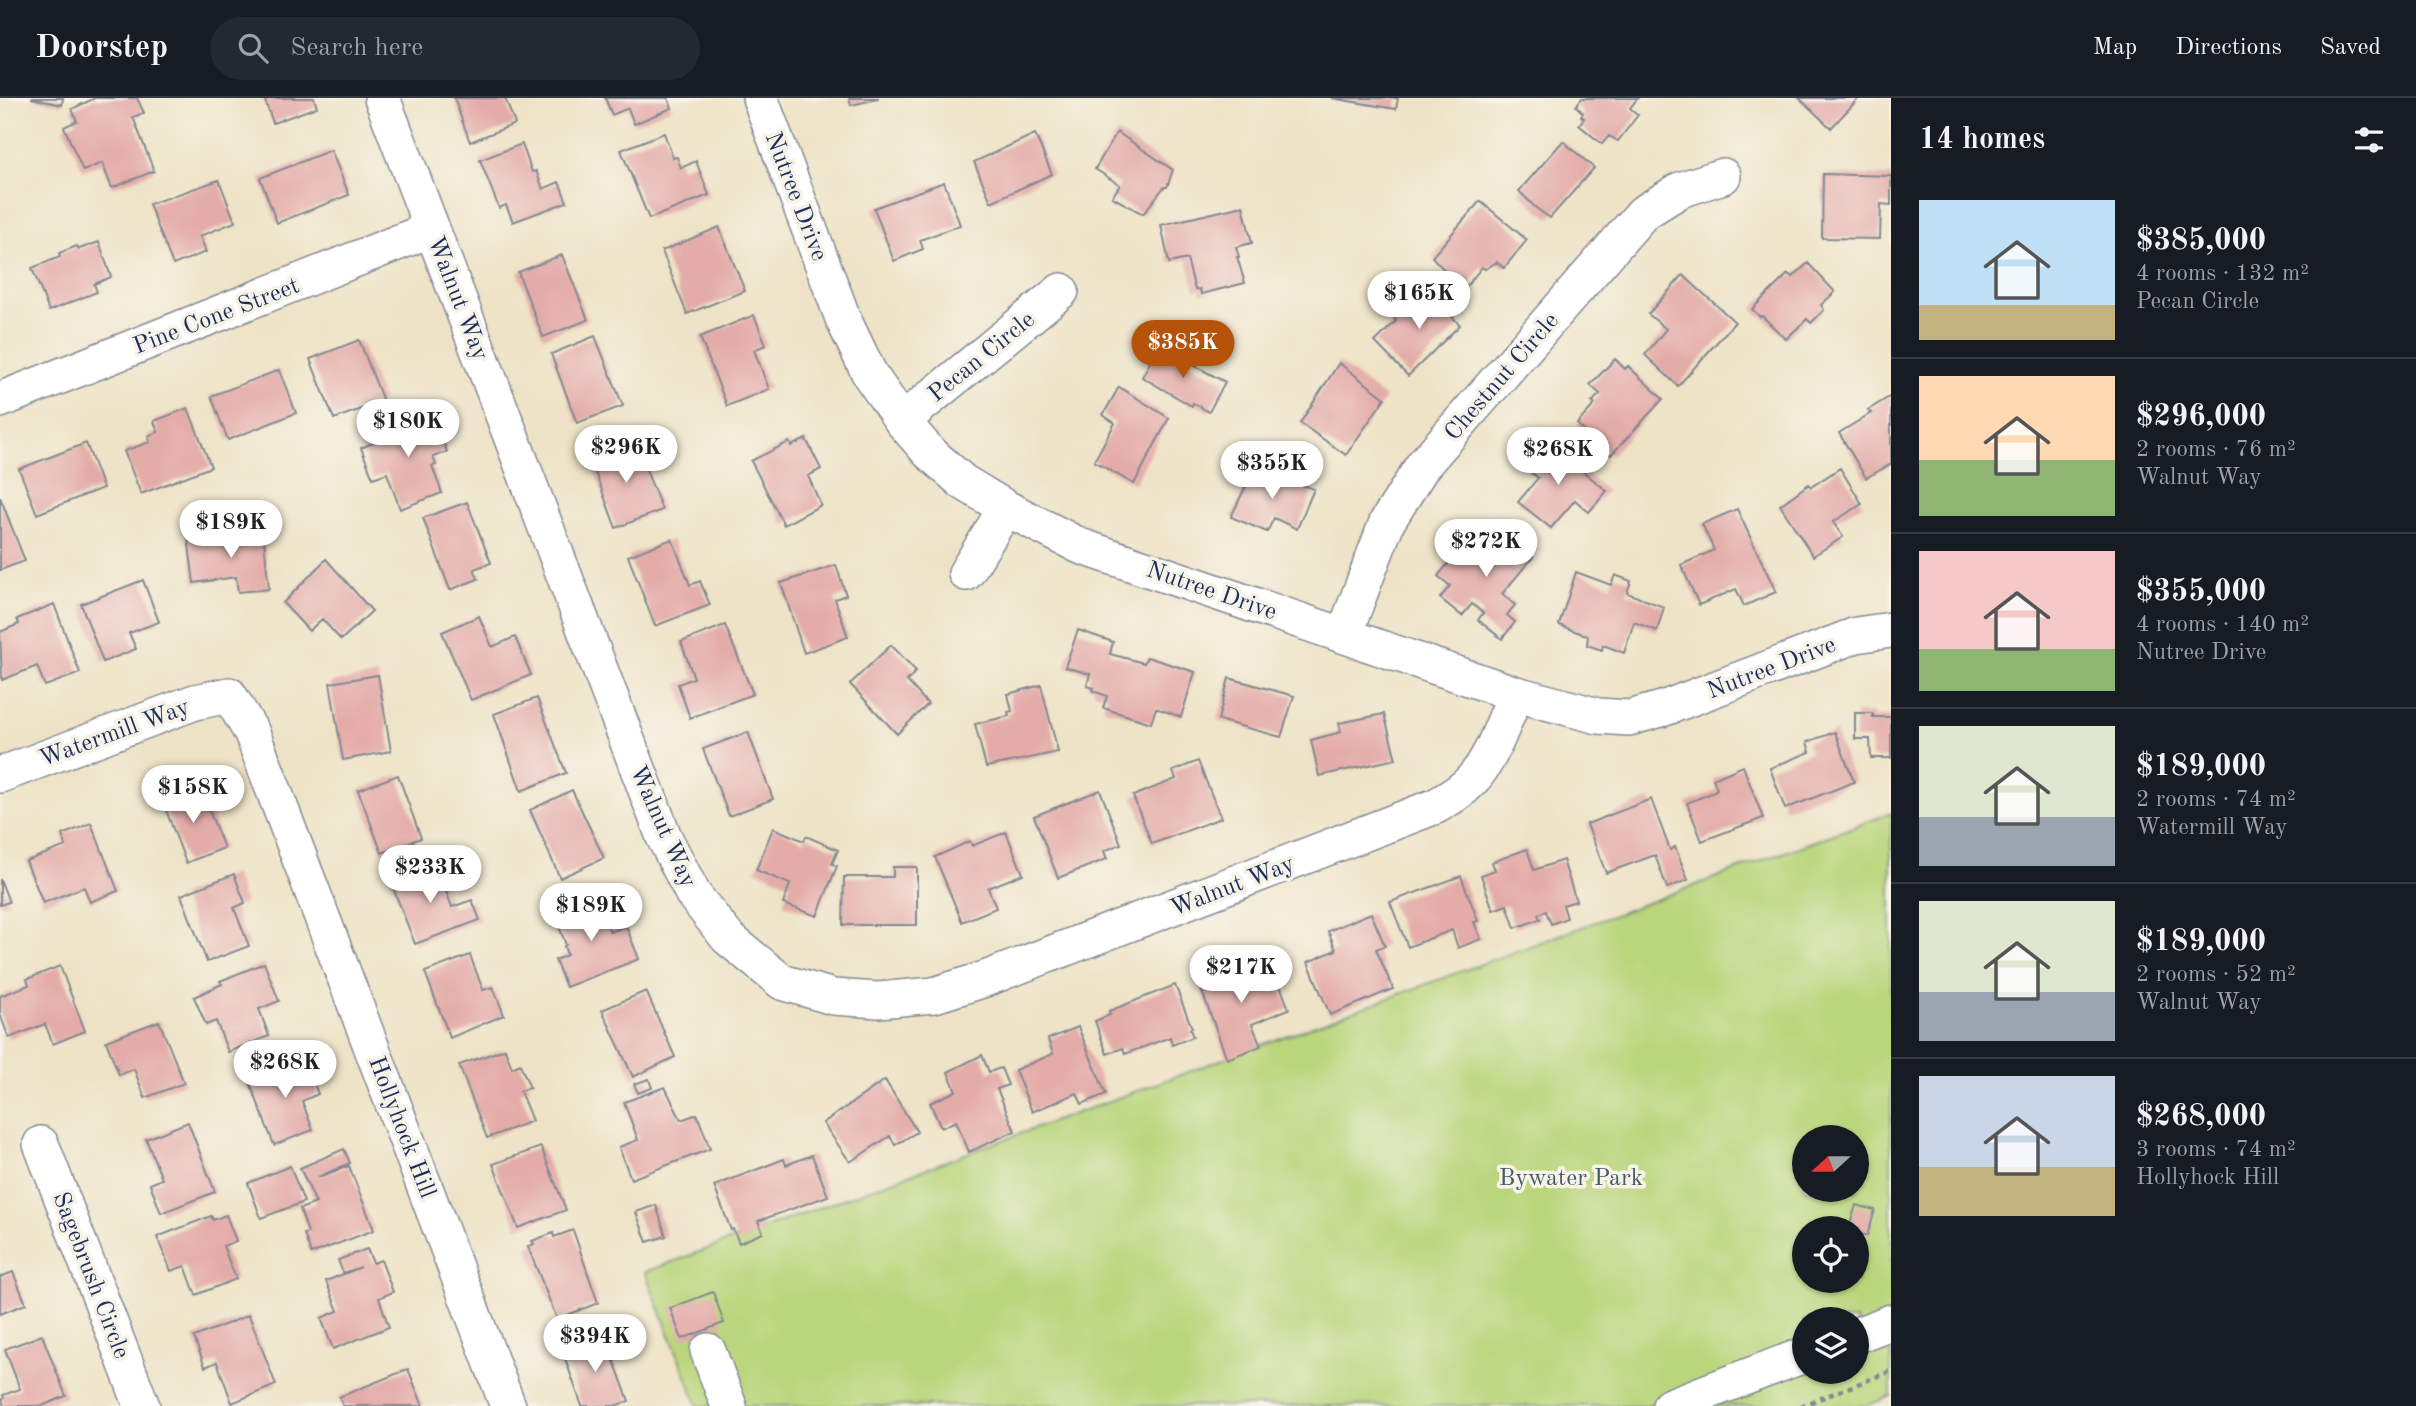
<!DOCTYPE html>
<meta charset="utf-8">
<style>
:root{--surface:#171b24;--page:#242831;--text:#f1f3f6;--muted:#9ea1a6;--line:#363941;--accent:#b45309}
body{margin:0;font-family:"Old Standard TT",serif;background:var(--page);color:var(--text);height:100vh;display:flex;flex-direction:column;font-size:26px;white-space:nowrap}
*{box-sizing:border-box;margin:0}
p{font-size:23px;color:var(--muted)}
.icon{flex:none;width:38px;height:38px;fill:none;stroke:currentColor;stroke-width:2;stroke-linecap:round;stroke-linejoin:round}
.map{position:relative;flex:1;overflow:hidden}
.details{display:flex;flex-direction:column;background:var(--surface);width:525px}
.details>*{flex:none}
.needle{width:46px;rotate:249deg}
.buttons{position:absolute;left:1792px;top:1027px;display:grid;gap:14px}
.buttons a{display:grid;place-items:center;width:77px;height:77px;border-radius:50%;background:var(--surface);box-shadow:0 2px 5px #0004;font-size:35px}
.price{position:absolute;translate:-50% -60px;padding:0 16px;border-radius:24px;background:#fff;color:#222;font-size:23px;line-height:46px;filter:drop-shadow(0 2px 4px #0008)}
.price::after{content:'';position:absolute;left:50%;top:42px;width:21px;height:16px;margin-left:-10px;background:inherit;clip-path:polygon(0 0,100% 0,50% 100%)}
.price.current{background:var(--accent);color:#fff}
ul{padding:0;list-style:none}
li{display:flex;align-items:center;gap:21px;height:175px;padding:0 28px}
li+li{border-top:2px solid var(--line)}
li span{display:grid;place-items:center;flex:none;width:196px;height:140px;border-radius:0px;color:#555}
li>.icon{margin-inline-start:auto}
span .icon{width:84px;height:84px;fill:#fffc;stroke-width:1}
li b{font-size:30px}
h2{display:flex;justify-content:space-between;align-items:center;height:84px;padding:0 28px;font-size:30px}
header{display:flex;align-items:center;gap:42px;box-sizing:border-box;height:98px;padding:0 35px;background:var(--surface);border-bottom:2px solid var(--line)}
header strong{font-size:33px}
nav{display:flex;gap:38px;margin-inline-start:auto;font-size:24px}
.search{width:490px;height:63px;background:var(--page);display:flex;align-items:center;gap:18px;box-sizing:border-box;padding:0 24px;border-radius:38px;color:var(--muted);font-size:26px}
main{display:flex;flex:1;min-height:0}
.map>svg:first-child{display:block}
.green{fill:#b9d67c;stroke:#6a826d;stroke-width:2;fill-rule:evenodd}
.building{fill:#e4aca9}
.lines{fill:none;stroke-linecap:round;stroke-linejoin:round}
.minor-casing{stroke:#848992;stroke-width:38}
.path{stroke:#848992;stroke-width:4.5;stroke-dasharray:5 5;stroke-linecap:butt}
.minor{stroke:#fff;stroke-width:35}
.labels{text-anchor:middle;stroke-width:7;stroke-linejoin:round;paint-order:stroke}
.street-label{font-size:24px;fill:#1b2f5e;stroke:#f7f3e8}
.park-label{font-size:24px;fill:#425966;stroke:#f7f3e8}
</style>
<header>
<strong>Doorstep</strong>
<div class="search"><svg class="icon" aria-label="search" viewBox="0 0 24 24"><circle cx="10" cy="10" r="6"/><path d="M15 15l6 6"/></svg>Search here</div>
<nav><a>Map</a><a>Directions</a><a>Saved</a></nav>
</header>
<main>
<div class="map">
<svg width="1891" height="1308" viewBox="0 0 1891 1308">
<rect width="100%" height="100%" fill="#f7f3e8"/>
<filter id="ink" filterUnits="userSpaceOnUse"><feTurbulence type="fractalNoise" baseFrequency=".0143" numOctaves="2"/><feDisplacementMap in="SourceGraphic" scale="14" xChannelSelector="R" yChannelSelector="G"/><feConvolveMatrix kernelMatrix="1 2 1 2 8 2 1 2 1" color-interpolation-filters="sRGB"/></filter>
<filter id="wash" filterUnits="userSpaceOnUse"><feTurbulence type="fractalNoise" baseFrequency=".00686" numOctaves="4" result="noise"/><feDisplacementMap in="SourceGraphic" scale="28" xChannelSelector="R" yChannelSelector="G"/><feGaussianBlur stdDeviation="1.57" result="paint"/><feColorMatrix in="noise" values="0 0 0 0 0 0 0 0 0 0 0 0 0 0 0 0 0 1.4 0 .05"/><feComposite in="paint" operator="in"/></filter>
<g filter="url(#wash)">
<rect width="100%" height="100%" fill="#eee3c6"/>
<!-- green -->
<path class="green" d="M1891,715V1298L1866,1308H698L645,1174ZM1804,1040H1857V1092H1804ZM1804,1130H1857V1183H1804ZM1804,1222H1857V1274H1804Z"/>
<g id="blocks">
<!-- building -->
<path class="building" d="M31,0H63L62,7Z
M95,0H137L144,15L133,19L154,73L112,90L102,65L83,73L64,29L77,23L72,11Z
M264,0H314L317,9L273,25Z
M454,0H505L515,26L470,44Z
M605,0H668L672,10L634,26L628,10L612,17Z
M849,0H878V1L851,7Z
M1331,0H1398L1396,11Z
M1582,0H1638L1630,10L1638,17L1618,43L1609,38L1602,46L1579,27L1584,20L1581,18L1583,15L1576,8Z
M1799,0H1859L1831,30Z
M1117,34L1173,72L1167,89H1164L1143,116L1112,99L1120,87L1095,71Z
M664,35L673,60L677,59L681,70L696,63L709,97L649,121L621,52Z
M1035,36L1052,76L991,104L974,64Z
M1563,43L1594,70L1550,120L1536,110L1519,93Z
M522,46L532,74L536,73L543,91L559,84L567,104L513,124L506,107L499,110L480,62Z
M331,52L349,97L277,125L260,80Z
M1823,76L1891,78V107L1881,106L1880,141L1822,140Z
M219,82L235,124L200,138L206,154L173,167L149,106Z
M944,84L960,127L920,142L923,151L894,163L874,110Z
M1480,103L1527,142L1504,170L1497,164L1485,171L1482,169L1466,189L1448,176L1432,159Z
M1243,108L1252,145L1236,149L1239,159H1237L1245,185L1201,196L1200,191L1195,192L1187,161L1169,165L1161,127Z
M719,129L745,193L687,216L662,153Z
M99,144L111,179L94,186L97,194L49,213L32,170L60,159L59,155L77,148L79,151Z
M562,157L588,222L543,239L518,174Z
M1808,165L1835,194L1821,207L1824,212L1811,225L1807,221L1786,241L1762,218L1760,219L1752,211L1788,176L1793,179Z
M1683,177L1735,224L1678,288L1645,257L1666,231L1648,216Z
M1439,188L1452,198L1443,209L1460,227L1408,278L1375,244L1396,223L1394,220L1409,205L1411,208L1427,193L1432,198Z
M754,217L766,247L754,252L769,291L727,308L700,239Z
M595,238L623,308L577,325L551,256Z
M359,242L383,303L334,321L310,261Z
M1158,248L1225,284L1209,314L1193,305L1192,308L1142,279Z
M1615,261L1625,271L1628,268L1663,301L1611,357L1577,326L1595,306L1592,304L1600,296L1590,287Z
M1339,265L1385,300L1346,357L1300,325Z
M279,272L296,315L228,342L211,298Z
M1119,289L1169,320L1134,386L1094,363L1115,325L1103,317Z
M1891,298V366L1866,380L1839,335L1871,315L1868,312Z
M188,310L211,369L141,396L124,353L150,344L148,338L158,334L154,323Z
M434,318L447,354L433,359L436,367L432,368L442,395L400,411L387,375L373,380L361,350L375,344L373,337L418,320L420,324Z
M806,341L821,371L808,378L821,407L784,427L751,363L789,344L791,348Z
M635,344L662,412L616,430L590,361Z
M86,345L103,390L37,416L19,371Z
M1548,345L1607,393L1589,414L1575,402L1551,430L1518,404L1538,380L1526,371Z
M1840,370L1862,406L1833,424L1843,439L1813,458L1780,407L1809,386L1811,389Z
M1254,371L1314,391L1297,431L1274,420L1267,434L1231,419Z
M0,399L25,463L0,472Z
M467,404L491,465L474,471L478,481L450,492L423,420Z
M1737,411L1776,494L1744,508L1736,491L1699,507L1681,467L1714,452L1702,426Z
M1496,426L1533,459L1502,496L1515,507L1507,517L1515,524L1502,541L1478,522L1483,515L1472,506L1462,518L1440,500L1450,488L1438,478L1460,451L1468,460Z
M263,433L269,491L238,494L236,479L194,485L188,440Z
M672,441L690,487L700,483L710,507L655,528L628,458Z
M326,461L372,513L341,542L322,521L309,533L283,505Z
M836,467L846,497L835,501L848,539L804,555L781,485Z
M1576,474L1611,487L1615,477L1631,483L1627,495L1664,509L1657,533L1634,524L1624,555L1603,547L1602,552L1587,547L1588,538L1559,527Z
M143,482L159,524L129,535L136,551L103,564L81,506Z
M54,506L80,575L45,588L37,568L2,582L0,534L19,526L17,521Z
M479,518L492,549L515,539L531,577L471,602L442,534Z
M725,527L753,596L690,620L678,586L694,580L681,544Z
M1078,532L1113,544L1110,556L1144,565L1147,559L1195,574L1181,619L1156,610L1151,625L1103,610L1107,598L1093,593L1094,590L1087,588L1090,576L1065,569Z
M891,547L916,573L907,583L928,606L897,636L850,586Z
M378,577L391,653L343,662L330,585Z
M1229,580L1294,598L1281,639L1218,622Z
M1041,587L1058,654L986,669L975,626L1009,618L1008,614L1012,613L1008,596Z
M537,600L566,675L521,693L494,616Z
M1855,615H1873V619H1891V660H1871L1870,641H1855Z
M1384,616L1396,661L1319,678L1311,642L1341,634L1339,625Z
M748,634L773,701L729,718L703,651Z
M1835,634L1854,684L1785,711L1770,670L1810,654L1807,644Z
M1198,663L1221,720L1152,746L1133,698L1176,681L1173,673Z
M1743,668L1763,720L1702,743L1687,705L1714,694V693L1717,691L1713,681Z
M398,677L421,740L382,755L358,692Z
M200,690L224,750L186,765L163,704Z
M572,692L604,760L560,780L530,712Z
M1100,692L1121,746L1104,753L1107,761L1058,780L1034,718Z
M1651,701L1670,752L1675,749L1688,782L1667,790L1655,757L1606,775L1587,726Z
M91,725L118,793L90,804L84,789L43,805L26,763L66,748L62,737Z
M773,730L804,743L806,738L838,752L832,766L837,768L817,818L783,806L790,786L756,772Z
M1006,734L1023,776L988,790L996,810L962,824L935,759L970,743L972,748Z
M1527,751L1534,772L1563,762L1576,803L1563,807L1567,820L1551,826L1546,813L1538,816L1540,821L1515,830L1507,807L1493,812L1481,777L1495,772L1492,764Z
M435,765L452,809L472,802L480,822L415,846L390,782Z
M893,769H917V827H843L844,779H893Z
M234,776L245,805L234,810L249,848L207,864L181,797Z
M1461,778L1478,823L1474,824L1481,841L1458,850L1452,832L1408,849L1390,804Z
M0,781L9,804L0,807Z
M595,799L610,834L626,828L639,861L566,889L555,862L567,857L564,848L566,847L554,815Z
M1371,815L1385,848L1376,851L1393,891L1330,917L1308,864L1336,852L1328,833Z
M470,857L483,892L493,889L504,917L450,940L425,874Z
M1231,864L1236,877L1246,874L1248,878L1273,869L1289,911L1252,926L1261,948L1227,961L1196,877Z
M264,865L279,903L259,911L269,938L228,954L216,923L206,927L194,899L222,886L220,883Z
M60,868L85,933L53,946L45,926L9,940L0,916V898L29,887L27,881Z
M1175,887L1192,930L1190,931L1193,939L1172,947L1170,939L1125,956L1123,950L1107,956L1095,923L1110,917L1109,913Z
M646,893L675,959L633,979L602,912Z
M159,923L184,985L145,1000L134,971L119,977L106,943Z
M1078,929L1106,996L1082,1006L1077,995L1032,1014L1015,972L1053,956L1048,941Z
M505,951L512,970L520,966L530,990L520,993L532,1023L487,1040L459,967Z
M267,954L272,968L253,976L247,962Z
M982,957L989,974L1001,970L1008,987L997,991L1015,1033L969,1054L956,1023L941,1030L930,1005L956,993L948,974Z
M304,960L318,996L302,1003L313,1032L274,1047L249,982Z
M649,981L652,990L638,995L634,986Z
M885,982L917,1034L895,1047L890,1038L850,1064L823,1025Z
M665,989L681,1022L697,1016L710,1051L631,1081L619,1049L638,1042L624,1004Z
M188,1024L215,1094L161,1115L150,1086L162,1081L146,1041Z
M541,1049L566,1112L518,1130L493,1066Z
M344,1051L350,1065L318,1079L349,1068L374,1132L311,1156L304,1136L308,1135L300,1111L316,1105L300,1070Z
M812,1057L828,1098L758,1123L763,1135L739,1145L733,1131L731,1132L714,1088L784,1061L786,1067Z
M290,1068L304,1104L261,1120L248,1085Z
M656,1107L666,1138L647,1144L636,1114Z
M1856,1107L1875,1112L1867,1138L1857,1135V1130H1849Z
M226,1117L236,1143L223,1148L236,1181L196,1197L185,1168L171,1173L157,1139L211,1118L213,1122Z
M573,1132L598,1205L557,1221L528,1149L534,1146L532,1143L553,1135L554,1139Z
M367,1151L373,1165L381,1162L393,1194L379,1200L389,1229L333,1251L321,1220L338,1213L326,1183L361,1169L343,1175L338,1162Z
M13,1174L26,1206L0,1216V1179Z
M713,1194L724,1225L682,1241L670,1210Z
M249,1217L276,1287L232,1305L217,1264L205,1269L194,1239Z
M604,1236L629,1303L615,1308H582L562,1252Z
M42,1237L66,1298L42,1308H4L2,1302L4,1300L3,1297L20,1291L5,1251Z
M408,1271L423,1308H343L339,1299Z"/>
</g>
</g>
<g filter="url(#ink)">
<use href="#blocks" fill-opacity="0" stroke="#848992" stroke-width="2"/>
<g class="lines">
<!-- minor casing -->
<g class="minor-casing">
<path id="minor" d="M382,0L664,739L693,796L728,840L782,884L833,899L878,902L934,897L985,881L1436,708C1448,701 1461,694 1471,683C1493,660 1503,624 1516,596
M760,0L844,223L870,277L902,323L929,354L963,384L1006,410L1080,448L1516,596L1598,618L1629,620L1665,610L1856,537L1891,532
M0,302L432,131
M902,323L1061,193
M966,475L1006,410
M1344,537L1387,424L1423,367L1643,115L1680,92L1723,78
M0,677L195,604L229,597L252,635L508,1308
M41,1046L142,1308
M1857,1237L1891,1224
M708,1253L729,1308
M1670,1308L1804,1257"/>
</g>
<!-- path -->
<path class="path" d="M1801,1308L1891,1273"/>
<!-- minor -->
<use href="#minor" class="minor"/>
</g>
</g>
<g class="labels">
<!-- street labels -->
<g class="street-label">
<text transform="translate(797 98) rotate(69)" y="8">Nutree Drive</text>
<text transform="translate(459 200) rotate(69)" y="8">Walnut Way</text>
<text transform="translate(216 217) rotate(-21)" y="8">Pine Cone Street</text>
<text transform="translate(981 258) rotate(-39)" y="8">Pecan Circle</text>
<text transform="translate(1501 278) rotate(-49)" y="8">Chestnut Circle</text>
<text transform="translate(1212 492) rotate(19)" y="8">Nutree Drive</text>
<text transform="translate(1771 569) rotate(-21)" y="8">Nutree Drive</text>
<text transform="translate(114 634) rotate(-20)" y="8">Watermill Way</text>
<text transform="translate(664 728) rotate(66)" y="8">Walnut Way</text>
<text transform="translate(1232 787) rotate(-21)" y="8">Walnut Way</text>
<text transform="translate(403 1029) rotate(69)" y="8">Hollyhock Hill</text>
<text transform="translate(92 1177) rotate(69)" y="8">Sagebrush Circle</text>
</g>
<!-- park labels -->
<g class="park-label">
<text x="1571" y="1087">Bywater Park</text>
</g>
</g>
</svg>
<div class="buttons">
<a><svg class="needle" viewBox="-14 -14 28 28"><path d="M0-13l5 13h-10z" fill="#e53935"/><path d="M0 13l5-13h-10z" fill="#9ea1a6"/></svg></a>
<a><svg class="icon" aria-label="locate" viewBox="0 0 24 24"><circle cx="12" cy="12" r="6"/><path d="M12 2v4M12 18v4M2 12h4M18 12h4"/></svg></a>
<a><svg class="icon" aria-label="layers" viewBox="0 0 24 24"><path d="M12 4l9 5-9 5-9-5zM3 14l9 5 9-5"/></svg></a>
</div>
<b class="price" style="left:1419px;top:233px">$165K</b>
<b class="price current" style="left:1183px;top:282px">$385K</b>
<b class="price" style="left:408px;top:361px">$180K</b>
<b class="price" style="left:626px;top:387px">$296K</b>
<b class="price" style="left:1558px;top:389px">$268K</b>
<b class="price" style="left:1272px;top:403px">$355K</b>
<b class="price" style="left:231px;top:462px">$189K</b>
<b class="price" style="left:1486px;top:481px">$272K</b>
<b class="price" style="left:193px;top:727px">$158K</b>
<b class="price" style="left:430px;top:807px">$233K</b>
<b class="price" style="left:591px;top:845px">$189K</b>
<b class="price" style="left:1241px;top:907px">$217K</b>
<b class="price" style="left:285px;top:1002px">$268K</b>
<b class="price" style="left:595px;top:1276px">$394K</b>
</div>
<section class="details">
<h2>14 homes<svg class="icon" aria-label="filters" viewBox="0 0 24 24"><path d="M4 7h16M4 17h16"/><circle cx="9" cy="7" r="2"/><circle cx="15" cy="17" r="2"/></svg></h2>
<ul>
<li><span style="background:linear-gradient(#bfe0f5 75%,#c2b280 0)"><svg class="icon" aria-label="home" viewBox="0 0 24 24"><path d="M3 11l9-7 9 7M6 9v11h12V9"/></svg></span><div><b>$385,000</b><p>4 rooms · 132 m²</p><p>Pecan Circle</p></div></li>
<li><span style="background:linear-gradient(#ffd9b3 60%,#8fb573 0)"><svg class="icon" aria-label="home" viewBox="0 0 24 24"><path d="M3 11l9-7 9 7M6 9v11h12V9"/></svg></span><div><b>$296,000</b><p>2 rooms · 76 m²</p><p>Walnut Way</p></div></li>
<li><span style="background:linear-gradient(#f6c9c9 70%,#8fb573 0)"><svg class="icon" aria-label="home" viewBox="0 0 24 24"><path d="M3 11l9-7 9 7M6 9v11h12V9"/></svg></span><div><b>$355,000</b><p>4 rooms · 140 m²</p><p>Nutree Drive</p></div></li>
<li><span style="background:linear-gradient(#dfe7d0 65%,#9aa5b1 0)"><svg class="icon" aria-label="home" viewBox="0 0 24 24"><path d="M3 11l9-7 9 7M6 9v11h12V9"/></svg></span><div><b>$189,000</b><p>2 rooms · 74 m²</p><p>Watermill Way</p></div></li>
<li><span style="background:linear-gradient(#dfe7d0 65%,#9aa5b1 0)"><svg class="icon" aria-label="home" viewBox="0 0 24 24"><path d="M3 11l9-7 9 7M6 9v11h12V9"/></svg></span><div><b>$189,000</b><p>2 rooms · 52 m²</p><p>Walnut Way</p></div></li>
<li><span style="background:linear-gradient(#c9d6e8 65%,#c2b280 0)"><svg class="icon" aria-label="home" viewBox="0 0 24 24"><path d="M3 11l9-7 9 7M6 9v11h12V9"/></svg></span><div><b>$268,000</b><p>3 rooms · 74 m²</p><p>Hollyhock Hill</p></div></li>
</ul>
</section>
</main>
